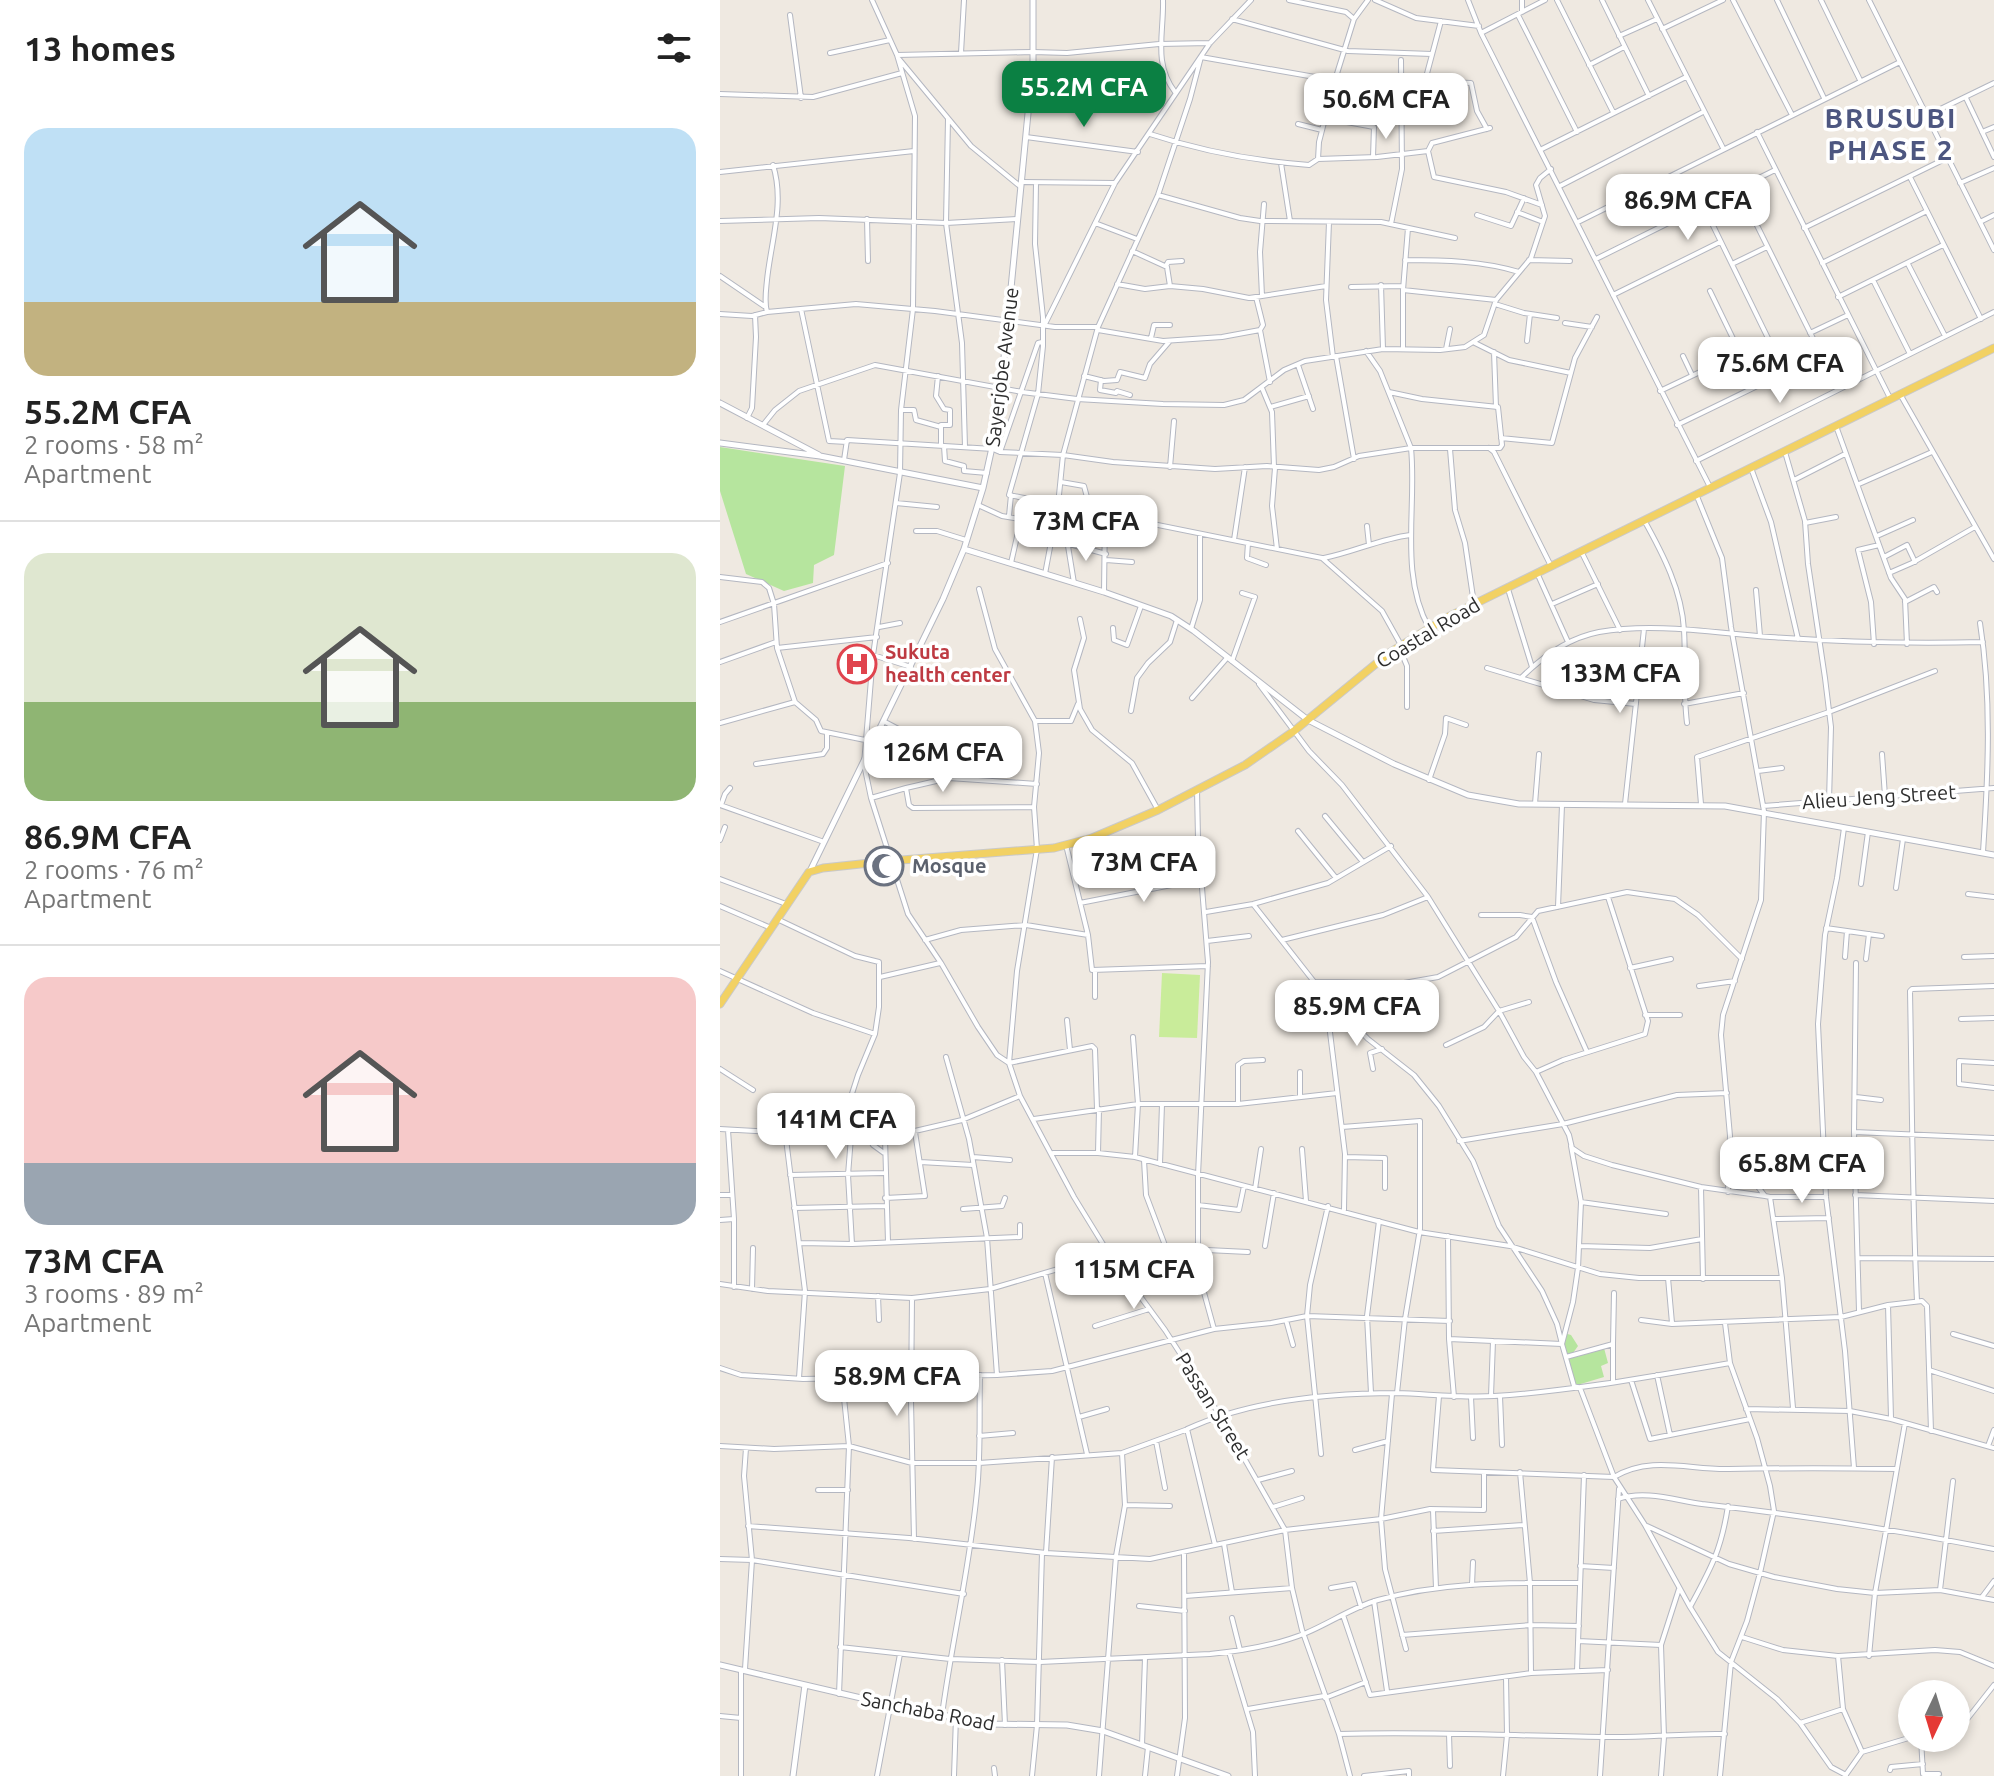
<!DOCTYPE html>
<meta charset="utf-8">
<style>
:root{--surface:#fff;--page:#f6f6f6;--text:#222;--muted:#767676;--line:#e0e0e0;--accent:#0b8043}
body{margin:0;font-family:Ubuntu,sans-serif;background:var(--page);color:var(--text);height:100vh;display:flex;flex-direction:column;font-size:30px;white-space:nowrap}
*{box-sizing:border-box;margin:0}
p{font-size:26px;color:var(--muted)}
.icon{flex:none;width:44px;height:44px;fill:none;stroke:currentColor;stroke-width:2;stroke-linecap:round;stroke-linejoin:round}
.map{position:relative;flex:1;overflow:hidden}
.details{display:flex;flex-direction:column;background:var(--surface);width:720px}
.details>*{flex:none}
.needle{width:52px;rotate:184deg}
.buttons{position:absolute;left:1178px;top:1680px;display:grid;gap:16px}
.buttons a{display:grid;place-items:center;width:72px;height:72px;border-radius:50%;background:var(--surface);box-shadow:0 4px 12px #0003;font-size:40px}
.price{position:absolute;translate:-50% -68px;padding:0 18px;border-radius:16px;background:#fff;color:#222;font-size:26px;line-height:52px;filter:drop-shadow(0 2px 4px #0008)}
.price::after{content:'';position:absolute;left:50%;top:48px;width:24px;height:18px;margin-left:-12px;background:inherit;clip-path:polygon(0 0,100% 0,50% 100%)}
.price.on{background:var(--accent);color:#fff}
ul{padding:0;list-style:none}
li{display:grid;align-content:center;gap:16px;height:424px;padding:0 24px}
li+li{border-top:2px solid var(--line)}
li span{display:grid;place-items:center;height:248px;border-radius:24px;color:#555}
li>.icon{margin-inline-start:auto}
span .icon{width:144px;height:144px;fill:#fffc;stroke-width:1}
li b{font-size:34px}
h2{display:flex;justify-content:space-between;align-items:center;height:96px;padding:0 24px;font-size:34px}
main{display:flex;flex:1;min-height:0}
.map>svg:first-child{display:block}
.green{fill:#b6e59e}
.pitch{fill:#c9ec9a}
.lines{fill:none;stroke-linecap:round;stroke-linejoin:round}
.street-casing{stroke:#b4b7c1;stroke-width:6}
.secondary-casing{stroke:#b4b7c1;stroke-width:7}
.primary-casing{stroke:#c9c9c9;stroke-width:9}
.street{stroke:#fff;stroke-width:4}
.secondary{stroke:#fff;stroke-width:5}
.primary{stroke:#f2d163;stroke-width:7}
.labels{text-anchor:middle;stroke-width:7;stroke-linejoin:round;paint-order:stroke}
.street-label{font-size:20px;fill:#2e2e2e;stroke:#fff}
.health-label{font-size:20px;font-weight:bold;fill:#be3a42;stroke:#fff;text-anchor:start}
.worship-label{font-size:20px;font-weight:bold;fill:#5b616d;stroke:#fff;text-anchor:start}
.district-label{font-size:28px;font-weight:bold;letter-spacing:2px;fill:#4d5680;stroke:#fff}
</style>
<main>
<section class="details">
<h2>13 homes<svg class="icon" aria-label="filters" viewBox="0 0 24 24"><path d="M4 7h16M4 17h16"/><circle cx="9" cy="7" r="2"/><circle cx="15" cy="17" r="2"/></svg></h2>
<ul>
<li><span style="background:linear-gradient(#bfe0f5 70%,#c2b280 0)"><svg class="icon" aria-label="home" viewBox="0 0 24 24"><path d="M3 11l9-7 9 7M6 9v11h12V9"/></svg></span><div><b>55.2M CFA</b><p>2 rooms · 58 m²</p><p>Apartment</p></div></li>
<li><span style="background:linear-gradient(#dfe7d0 60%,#8fb573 0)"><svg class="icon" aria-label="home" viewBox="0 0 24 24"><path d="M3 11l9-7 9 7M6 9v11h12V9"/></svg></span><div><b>86.9M CFA</b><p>2 rooms · 76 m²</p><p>Apartment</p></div></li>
<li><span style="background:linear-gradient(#f6c9c9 75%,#9aa5b1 0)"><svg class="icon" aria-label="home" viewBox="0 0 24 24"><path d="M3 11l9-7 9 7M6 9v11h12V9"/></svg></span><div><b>73M CFA</b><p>3 rooms · 89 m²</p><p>Apartment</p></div></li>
</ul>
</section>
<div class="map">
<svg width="1274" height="1776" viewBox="0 0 1274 1776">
<rect width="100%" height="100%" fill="#efe9e1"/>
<!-- green -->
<path class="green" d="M0,447L125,466L114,555L94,565L93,583L64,591L26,574L0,491Z
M844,1333L851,1335L858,1346L853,1353L856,1357L884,1348L888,1363L881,1366L884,1377L854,1386L842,1344Z"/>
<!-- pitch -->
<path class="pitch" d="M442,973L480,975L477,1038L439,1037Z"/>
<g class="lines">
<!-- street casing -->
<g class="street-casing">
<path id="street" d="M152,0L177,55L195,116L193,309L181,410L180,473L153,655L146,740L144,764L151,798L188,914L221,963L258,1027L277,1055L289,1063L300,1096L354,1197L389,1254L445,1330L499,1414L565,1530L572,1588L582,1630L619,1734L630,1776
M443,0C444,33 433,63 455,92
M569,0L626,12L634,19L648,0
M655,0L696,18L759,26
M748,0L761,33L990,487
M802,0V12
M837,0L893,112
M882,0L929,96
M928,0L1003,148
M1013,0L1072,115
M1057,0L1104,98
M1101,0L1140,80
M1149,0L1274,250
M70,15L81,98
M798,15L857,132
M512,19L628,51L712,54
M942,29L1003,0
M761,33L825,0
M899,36L937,19
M110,53L170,40
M241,53L244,0
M177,55L313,52L347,53L439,44L490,43
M179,59L251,146L301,187
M869,65L904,47
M705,81L721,21
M0,94L93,97L182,73
M1246,98L1274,157
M1206,116L1274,83
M605,118L654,127L653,157
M228,119L226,223L242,343L245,447
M578,124L602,130
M770,128L712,143L708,151L714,177L786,192L822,205
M1037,132L1170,398
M1262,132L1274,127
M430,134C481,151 535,161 589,165L598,159L657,157L708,151
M306,137L418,152
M822,149L966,77
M598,159L599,142L615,80L634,19
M561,163L570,221
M0,172L194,151
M1190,177L1261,319
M939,181L958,217
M302,182L395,183
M316,183L315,244L323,317V346L318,394L289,495L602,558L662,611L681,645
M1240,183L1274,168
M840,186L983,112
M1018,187L1118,389
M438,195L520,218L540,221L661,222L735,238
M983,205L1065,373
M797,212L823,222
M757,215L791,226L804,198
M147,219L148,261
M0,221L99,218L226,223L297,219
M609,222L606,300L613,357
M858,222L1180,62
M1260,222L1274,215
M375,223L417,239
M671,224L682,169L681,60
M1084,228L1227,158
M412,251L447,267L450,286
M876,259L1055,170
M685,260C724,260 763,261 799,272
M809,260L850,261
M1102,263L1207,211
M1012,264L1047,247
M1188,264L1225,336
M446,266L448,262L462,261
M0,276L44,306
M1153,280L1190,354
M397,284L425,289L450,286L483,289L529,298L606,286
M661,285L663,349
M631,287L683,286
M683,290L776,300
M893,295L1000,242
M542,296L540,252L544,204
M1118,297L1223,245
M775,304L804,313L837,318
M81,309L109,441L127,442
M47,312C44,302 46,291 47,280C51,241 65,203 53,165
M0,314L32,316L47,312L136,304L215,311L335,327H378
M845,323L872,327
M325,324L395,183L490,43L531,0
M378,330L443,341L502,337L540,330L543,325L536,297
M540,330L550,382
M1090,333L1128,315
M431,338L434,325H450
M807,341L810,314
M755,343L789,360L851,373
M683,348V290L688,228
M726,349L730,329
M646,351L660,371L691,448H780L782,445L778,407L702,399L669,392
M774,352L776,407
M1020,353L1048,339
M616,356L634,459
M963,356L972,375
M578,365L593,409
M218,376L216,396L224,409L230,410V425H221V445
M364,376L384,381L397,380L400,372L425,378L430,364L449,342
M381,380L380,390L396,393L397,391L410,395
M542,388L552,412L554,467
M940,391L1020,353L990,291
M1180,394L1274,559
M550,407L589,396
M182,410H194L196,420L221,427
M27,418L32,408L36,337L35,315
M43,425L55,410L79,391L155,365L302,392L357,399L443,404L504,405L524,400L564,370L585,361L663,349L720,350L745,347L764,335L776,300L811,258L825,216L816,185L820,178L831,169
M957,425L1101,355
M1116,426L1171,578L1185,599L1187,644
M781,438L832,443L855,358L877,317
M224,446L225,461L244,466V471L267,473
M769,448L774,452L831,566
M730,449L735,510L745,543L754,604
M280,452L318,343L322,342
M1065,452L1085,521L1088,564L1105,678L1111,727L1109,801
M124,460L127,440L273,449L280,452L343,455L393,462L495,469L547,466L599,470L614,467L639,456L691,448C697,506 679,574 709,628
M976,461L1274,312
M450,467L454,421
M555,468L552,506L557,549
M1031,468L1051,522L1078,639
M1074,480L1125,454
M341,482L364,486L371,512
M1139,484L1212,452
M976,494L1002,558L1011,627L1044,811L1041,900L1003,1015L1001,1035L1010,1136L1008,1192
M176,503L217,507
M258,505L282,516L334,525
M289,516L291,495
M924,520C943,554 962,591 964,630C966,661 963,692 967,723
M1085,523L1116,517
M647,526L649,545
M196,531H217L246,540
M1157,536L1193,520
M331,539L386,554
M514,540L525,467
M528,543L527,558L546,565
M348,546L354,583
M861,551L900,630
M1164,557L1187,545L1195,562
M604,558C634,552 660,539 690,535
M386,560L412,562
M291,563L301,519
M1169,573L1192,563L1255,527
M325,574L338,505L343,455L378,327L438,195L470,99L481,57L612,80L655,85L705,81L751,83L757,111L767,129
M818,575L848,642
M0,577L42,582L49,588L54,604L57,648L75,702L0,723
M259,589L275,649L315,721L319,753L314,807L317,849L297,971L289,1063L372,1046L375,1049L377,1109
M788,589L812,667
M1036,590L1040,636
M384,592L385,515
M1185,602L1214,587L1217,592
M832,604L878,584
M360,619L364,638L354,670L360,709L372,730L412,763L438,810
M0,622L168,563
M1260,623C1272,699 1268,776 1263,852
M159,627L180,623
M393,628L394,640L407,645L421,606
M471,629L480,600V534
M1154,644L1151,602L1138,550L1159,545
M679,647L687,666V707
M57,648L157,637
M153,655L191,667
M512,661L535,597L522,593
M0,662L56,642
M767,668L874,700L916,704
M801,678C823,656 848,638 879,632C935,622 994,633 1050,637C1121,642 1191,644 1263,642
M539,684L589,751L622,785L708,897L779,1011L804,1057L816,1072L849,1135L852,1148L864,1156L892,1165L981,1187L1045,1196
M472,698L507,658
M75,702L96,720L101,731L145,740
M964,704L1024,693
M411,711L417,678L428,663L450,642L457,620
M315,721H351L358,704
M165,722L188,734L234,740
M1162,754L1165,796
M36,764L103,754L107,748V733
M1038,771L1062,768
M709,780L725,734L726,718L746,725
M186,788L229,778L317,784
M477,790L478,838L488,962L478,1175V1249L480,1278L494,1329
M151,798L186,788L189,805L193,808L314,807
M815,804L819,754
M905,804L924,629
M981,804L977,757L1109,712L1215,671
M0,805L104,842
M1,805L5,794L10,788
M1043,806L1274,788
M605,816L643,862
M1124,828L1117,878L1105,935L1098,1024L1106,1197L1125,1351L1134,1468
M578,831L616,878
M0,840L5,827
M346,845L368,935L372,970L488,966
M0,879L66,904
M1141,884L1148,832
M1176,888L1183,839
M1248,894L1274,897
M360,903L482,879
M533,904L606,997L648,1039L694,1075L719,1106L753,1161L779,1226L822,1291L837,1324L842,1344L729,1339
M0,906L51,928
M838,907L842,805
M486,912L533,904L608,883L671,846
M761,915H800L812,917L836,982L867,1052
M57,919L135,956L159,962V1007L155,1034L138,1075L118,1137
M1106,928L1162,936
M205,940L241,930L306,925L368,935
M562,940L663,915L708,897
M487,941L529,936
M1125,957L1127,931
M1244,957L1274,956
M1146,959L1149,934
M1136,963L1134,1132L1139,1311
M910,968L951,959
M0,971L93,1013L155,1034
M160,977L220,963
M595,982L684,983L718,977L796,937L818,911L907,892L955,899L978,915L1022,959
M979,986L1015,981
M375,997V971
M606,1000L625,1154L624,1210
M925,1015H960
M1241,1019L1274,1018
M347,1020L350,1050
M413,1037L418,1104L415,1157
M726,1045L764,1027L779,1011L809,1002
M226,1057L249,1139L267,1238L277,1375
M1274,1063L1239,1061V1084L1274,1088
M0,1069L33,1090
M653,1069L650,1053L662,1049
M580,1072V1096
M816,1072L843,1060L925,1034L928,1021L888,897
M1136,1097L1161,1100
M518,1104V1065L524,1061L543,1060
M314,1119L418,1104H518L617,1093
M622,1127L700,1121V1229L685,1319L677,1393
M0,1129L165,1138L242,1120L300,1096
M8,1130L14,1219V1287
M65,1131L85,1291L79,1378
M1134,1132L1274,1138
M131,1137L128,1175L132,1244
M149,1138L153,1145L164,1153
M165,1138L168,1242
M739,1141L843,1124L957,1095L1007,1093
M851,1146L861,1202L858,1268L853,1302L842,1344L854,1386L860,1388L894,1477L925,1525L970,1607L998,1652L1057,1699L1080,1723L1111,1767L1126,1775
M582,1149L586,1201
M333,1153H378L415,1157L699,1232L790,1246L880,1274L919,1278H1062
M378,1153L379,1109
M1012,1153L1045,1196L1050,1197L1062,1278L1073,1408
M1014,1153L1104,1152
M253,1157L290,1160
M625,1157L665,1158V1188
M424,1160L426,1195L446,1248
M200,1162L253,1165
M440,1164L442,1104
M70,1175L164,1173
M981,1187L983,1279
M535,1189L541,1149
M0,1195H11
M1135,1195L1274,1201
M1050,1197H1106
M165,1198L205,1196L195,1132
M861,1202L946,1214
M478,1205L519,1210L524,1186
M74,1208L165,1206
M243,1209L282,1206L285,1198
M1055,1219L1109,1218
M0,1220L14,1219
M728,1236L729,1339L734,1397
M80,1243L132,1244L300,1237V1225
M545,1246L554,1193
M859,1246L930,1248L982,1239
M1139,1258L1274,1259
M325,1273L367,1454
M948,1278L952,1323
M0,1284L48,1291L192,1298L270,1289L389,1254L418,1250L446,1248L528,1252
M32,1289L33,1248
M158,1296L159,1320
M192,1298L191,1401L194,1539
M1197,1301C1192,1198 1192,1094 1190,991L1192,989L1274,986
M1168,1305L1171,1418
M566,1320L573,1345
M921,1320L952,1324L1121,1317L1168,1305L1202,1301L1207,1306L1211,1431
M375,1326L429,1309
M1233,1334L1274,1346
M893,1344V1381
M846,1357L893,1344L894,1293
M0,1368L21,1375L83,1379L277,1375L332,1371L494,1329L551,1323L587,1316L730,1321
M1209,1370L1274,1391
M937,1375L950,1435
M911,1380L930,1439L1030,1419
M651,1393L647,1316L659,1221
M672,1394L661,1519L665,1569L686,1649
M719,1396L713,1470L894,1477C931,1455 969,1470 1009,1469C1065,1468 1121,1468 1177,1469
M771,1396L773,1341
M780,1396L782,1445
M751,1397L753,1438
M1026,1409L1130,1411L1171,1419L1274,1448
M359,1417L387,1409
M259,1436L293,1433
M436,1441L445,1488
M0,1446L54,1449L129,1446L192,1463H259L402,1453L468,1429
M1268,1446L1274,1430
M635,1450L668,1441
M601,1454L587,1316L590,1285L608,1206
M800,1472L810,1583L811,1673
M538,1480L572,1471
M98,1490H128
M898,1499C925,1490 954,1500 982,1504C1080,1515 1177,1530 1274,1549
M405,1505L450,1506
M553,1507L582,1498
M713,1510L716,1588
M28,1526L189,1538L326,1553L430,1559L565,1530L661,1519L710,1509L764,1510V1473
M927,1526L1009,1564L1054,1577L1117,1589L1155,1593L1220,1590L1274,1600
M713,1531L803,1525
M504,1544L512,1592
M495,1545L467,1429C530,1400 608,1393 677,1393C709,1394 741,1398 774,1396C854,1391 932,1376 1010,1363
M326,1553L332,1457
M0,1559L32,1560L244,1594
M860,1566L894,1568
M752,1585L753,1562
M611,1588L634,1584L641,1607
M1220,1590L1233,1481
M465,1596L572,1588
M1262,1597L1274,1581
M654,1601L667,1691
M419,1606L465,1611
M970,1607C991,1568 1001,1551 1008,1506
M623,1615L650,1695L811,1673L888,1670
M512,1618L520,1650
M682,1635L811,1625L859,1626
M1022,1637L1063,1650L1118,1656L1215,1650L1240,1652L1274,1666
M858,1641L941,1645
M120,1647L230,1659L320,1662L490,1654C521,1651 557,1645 586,1633C610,1623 633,1607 658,1600C724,1581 792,1583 859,1583
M509,1652L533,1732L535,1776
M1118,1656L1123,1709L1142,1752
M1149,1656L1155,1593L1185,1423
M282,1660L285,1725
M25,1669L32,1560L24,1476L26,1448
M21,1670V1776
M857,1671L864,1475
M119,1694L129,1446L122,1379
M605,1698L646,1682
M528,1709L604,1696
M222,1715C232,1640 250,1567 257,1491C261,1453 259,1414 260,1375
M0,1716L21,1718
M1080,1723L1123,1709
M1236,1723L1248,1718L1274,1685
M619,1734C707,1731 795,1736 883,1737C924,1738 964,1733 1005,1734
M729,1734L730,1766
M1201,1738L1203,1774H1219
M422,1745L425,1658
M274,1768L275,1776
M1170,1770L1171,1767L1203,1764
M157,1776L180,1654
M234,1776L236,1717
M312,1776L317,1725L322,1553
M379,1776L396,1556L405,1505L402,1453
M425,1776L428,1747
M457,1776L465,1718L464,1552
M644,1776L689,1771V1776
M783,1776L787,1735L786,1677
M880,1776L899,1489
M941,1776L944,1737L941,1645L959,1589
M1000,1776L1011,1662L1027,1621L1040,1573L1054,1511L1050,1486L1037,1438L1010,1363L1005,1323
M1125,1776L1142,1752L1192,1737"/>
</g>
<!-- secondary casing -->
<g class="secondary-casing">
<path id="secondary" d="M0,403L99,455
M0,443L100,456L263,488
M244,549L384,592L451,616L474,631L588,720L674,764L748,795L799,804L1005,806L1274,855
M90,871L223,599L244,549L263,488L277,425L288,319L313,62V0
M0,1665L171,1705L268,1724L347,1725L383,1731L508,1776
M73,1776L85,1685"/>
</g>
<!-- primary casing -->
<g class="primary-casing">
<path id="primary" d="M0,1004L89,872L103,868L169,861L334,848L372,838L438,810L525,765L574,731L669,653L726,618L1274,348"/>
</g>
<!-- street -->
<use href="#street" class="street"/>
<!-- secondary -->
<use href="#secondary" class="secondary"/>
<!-- primary -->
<use href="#primary" class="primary"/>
</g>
<!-- icons -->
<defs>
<g id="hospital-ring" transform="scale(2)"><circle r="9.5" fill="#fff" stroke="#e0444e" stroke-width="1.5"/><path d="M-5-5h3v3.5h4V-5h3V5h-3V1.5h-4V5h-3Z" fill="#e0444e"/></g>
<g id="mosque-ring" transform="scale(2)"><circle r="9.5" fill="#fff" stroke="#6b7280" stroke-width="1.5"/><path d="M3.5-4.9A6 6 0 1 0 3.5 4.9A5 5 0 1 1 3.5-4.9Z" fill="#6b7280"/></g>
</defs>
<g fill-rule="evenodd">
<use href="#hospital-ring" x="137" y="664"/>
<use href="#mosque-ring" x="164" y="866"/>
</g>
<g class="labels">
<!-- street labels -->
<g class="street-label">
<text transform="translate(282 367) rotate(-83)" y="7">Sayerjobe Avenue</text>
<text transform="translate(708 633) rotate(-31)" y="7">Coastal Road</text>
<text transform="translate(1159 797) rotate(-4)" y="7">Alieu Jeng Street</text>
<text transform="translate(493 1406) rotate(58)" y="7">Passan Street</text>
<text transform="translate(208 1711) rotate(11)" y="7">Sanchaba Road</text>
</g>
<!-- health labels -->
<g class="health-label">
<text x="165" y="659">Sukuta<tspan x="165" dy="23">health center</tspan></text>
</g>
<!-- worship labels -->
<g class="worship-label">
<text x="192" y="873">Mosque</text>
</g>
<!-- district labels -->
<g class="district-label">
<text x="1171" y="128">BRUSUBI<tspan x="1171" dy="32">PHASE 2</tspan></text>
</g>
</g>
</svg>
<div class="buttons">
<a><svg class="needle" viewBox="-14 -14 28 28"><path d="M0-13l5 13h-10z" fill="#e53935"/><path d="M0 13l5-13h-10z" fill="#767676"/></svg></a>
</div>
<b class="price on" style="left:364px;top:129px">55.2M CFA</b>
<b class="price" style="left:666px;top:141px">50.6M CFA</b>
<b class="price" style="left:968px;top:242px">86.9M CFA</b>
<b class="price" style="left:1060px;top:405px">75.6M CFA</b>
<b class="price" style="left:366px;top:563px">73M CFA</b>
<b class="price" style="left:900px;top:715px">133M CFA</b>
<b class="price" style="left:223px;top:794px">126M CFA</b>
<b class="price" style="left:424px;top:904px">73M CFA</b>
<b class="price" style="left:637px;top:1048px">85.9M CFA</b>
<b class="price" style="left:116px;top:1161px">141M CFA</b>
<b class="price" style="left:1082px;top:1205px">65.8M CFA</b>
<b class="price" style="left:414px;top:1311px">115M CFA</b>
<b class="price" style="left:177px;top:1418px">58.9M CFA</b>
</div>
</main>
